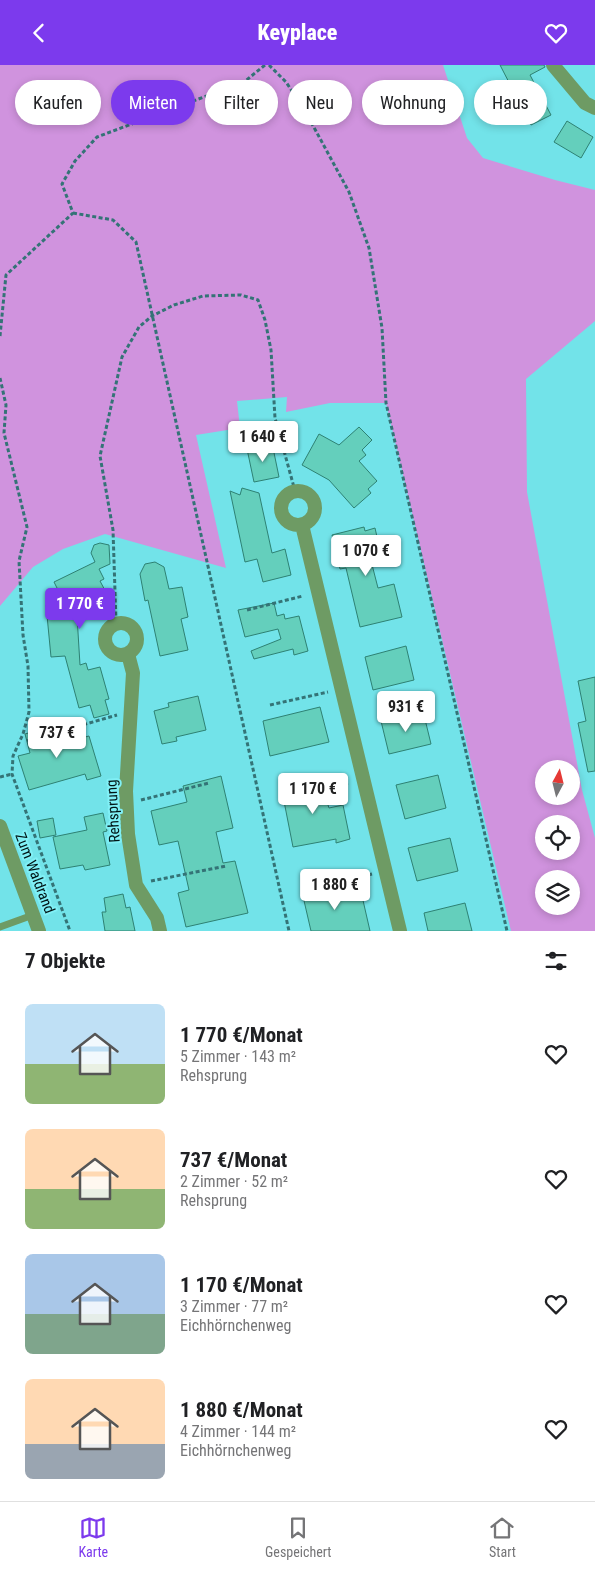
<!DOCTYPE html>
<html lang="de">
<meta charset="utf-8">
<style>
:root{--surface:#fff;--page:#f2f2f2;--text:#202124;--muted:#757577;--line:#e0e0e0;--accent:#7c3aed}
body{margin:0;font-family:"Roboto Condensed",sans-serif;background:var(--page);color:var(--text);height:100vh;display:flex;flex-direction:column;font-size:19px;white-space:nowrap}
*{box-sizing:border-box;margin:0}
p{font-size:16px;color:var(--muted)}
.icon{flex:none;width:28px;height:28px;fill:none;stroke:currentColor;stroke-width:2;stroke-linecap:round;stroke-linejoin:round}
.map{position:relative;height:866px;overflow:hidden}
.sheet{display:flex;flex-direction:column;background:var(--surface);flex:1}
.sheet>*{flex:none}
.banner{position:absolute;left:15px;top:15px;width:565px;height:45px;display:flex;gap:10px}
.needle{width:32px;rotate:7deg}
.fabs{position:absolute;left:535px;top:695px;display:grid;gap:10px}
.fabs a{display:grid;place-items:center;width:45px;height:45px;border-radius:50%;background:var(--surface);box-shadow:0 2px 8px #0003;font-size:25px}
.price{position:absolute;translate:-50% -42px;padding:0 11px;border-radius:5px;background:#fff;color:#222;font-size:16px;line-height:32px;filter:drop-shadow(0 1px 2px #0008)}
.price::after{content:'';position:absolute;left:50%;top:30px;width:15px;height:11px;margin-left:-8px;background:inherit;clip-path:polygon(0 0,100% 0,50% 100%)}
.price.selected{background:var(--accent);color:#fff}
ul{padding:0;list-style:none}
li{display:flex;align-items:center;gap:15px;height:125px;padding:0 25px}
li span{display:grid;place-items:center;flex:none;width:140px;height:100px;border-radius:8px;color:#555}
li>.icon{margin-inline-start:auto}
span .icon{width:60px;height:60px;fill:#fffc;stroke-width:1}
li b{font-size:21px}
h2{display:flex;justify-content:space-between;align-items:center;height:60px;padding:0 25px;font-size:21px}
.chip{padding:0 18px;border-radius:22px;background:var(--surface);box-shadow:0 2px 8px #0003;font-size:18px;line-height:45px}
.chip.selected{background:var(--accent);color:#fff}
header{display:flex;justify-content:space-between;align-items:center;height:65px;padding:0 25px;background:var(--accent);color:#fff;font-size:22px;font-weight:800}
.tabs{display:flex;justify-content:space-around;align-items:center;height:70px;border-top:1px solid var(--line);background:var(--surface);font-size:14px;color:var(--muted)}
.tabs a{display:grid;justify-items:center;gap:2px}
.tabs .selected{color:var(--accent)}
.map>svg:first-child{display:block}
.green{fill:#d093de;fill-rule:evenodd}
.building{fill:#64cfbc;stroke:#2e8173}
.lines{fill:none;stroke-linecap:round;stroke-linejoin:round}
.path{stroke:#347376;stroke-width:3;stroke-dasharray:4 2.5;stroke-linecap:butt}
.lane{stroke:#6e9b64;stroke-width:7}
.street{stroke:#6e9b64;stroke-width:14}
.labels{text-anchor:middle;stroke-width:4;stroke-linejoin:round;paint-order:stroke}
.street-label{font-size:15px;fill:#001516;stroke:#80f0f6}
</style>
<header><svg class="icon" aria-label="back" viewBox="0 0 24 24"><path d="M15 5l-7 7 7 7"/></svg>Keyplace<svg class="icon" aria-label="heart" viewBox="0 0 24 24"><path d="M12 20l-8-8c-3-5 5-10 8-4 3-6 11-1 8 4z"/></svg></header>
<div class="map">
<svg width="595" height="866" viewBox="0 0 595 866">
<rect width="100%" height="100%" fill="#72e3e9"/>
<!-- green -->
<path class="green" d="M0,0H443L467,73L483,93L555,115L595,125V256L526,314L527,427L582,725L595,773V866H511L386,338H330L286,347L287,332L237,336L240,363L196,370L226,503L105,469L63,484L33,502L0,541ZM544,704H571V731H544ZM544,759H571V786H544ZM544,814H571V841H544Z"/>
<!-- building -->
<path class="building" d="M500,0H544L545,2L530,10L551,50L531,60Z
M567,56L593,72L581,93L554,77Z
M359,362L372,375L362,385L366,390L359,396L377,416L368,424L371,428L354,443L329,415L302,400L319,369L339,380Z
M272,378L279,412L254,417L247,384Z
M242,423L259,428L272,488L285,484L291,510L263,517L257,494L245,497L230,426L240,430Z
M364,462L365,466L375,463L380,485L369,488L378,523L394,519L402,552L360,562L346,503L340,504L332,470Z
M100,478L109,480L110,499L99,504L104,514L100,516L108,531L71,549L77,551L80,600L86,598L88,605L100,602L109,634L105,635L109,649L94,653L90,640L79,643L65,591L51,592L46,540L70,549L54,517L95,497L91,488L94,480Z
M155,497L164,502L169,524L182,522L188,552L181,554L188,585L160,591L148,535L145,536L140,509L145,499Z
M274,538L277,551L284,549L285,554L299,551L308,586L294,590L293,584L254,594L251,586L281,574L278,564L245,572L238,545Z
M406,581L414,615L373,625L365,592Z
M595,612V706L588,707L578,658L586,656L578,616Z
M198,631L206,665L176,672L177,676L162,679L154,646L169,642L168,638Z
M320,642L329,677L270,691L263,656Z
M423,646L431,679L389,689L381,656Z
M52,661L57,679L89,671L101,711L87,715L85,709L29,725L18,691L30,688L25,669Z
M438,710L446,743L405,754L396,720Z
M221,711L233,763L216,767L223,798L235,796L248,848L186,862L178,828L189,825L178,776L159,780L151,746L187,737L183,721Z
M319,713L329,743L343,740L350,774L336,778V774L293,782L281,721L300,715L302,719Z
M103,748L107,766L103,767L110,800L85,805L83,800L60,804L53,772L87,765L84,752Z
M53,753L56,770L40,773L37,756Z
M450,773L458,806L417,816L408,783Z
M337,819L340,830L347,829L348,834L362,831L370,866H311L302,827Z
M123,829L126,843L130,842L135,866H105L102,847H106L104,833Z
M465,838L472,866H428L424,848Z"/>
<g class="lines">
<!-- path -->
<path class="path" d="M269,0L286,17L304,44L349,127L369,183L382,263L386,338L507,866
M73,148L113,155L136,177L289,866
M0,271L6,210L73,148L62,119L75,96L97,72L244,17L265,0
M0,313L6,340L4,368L27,462L19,496L23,570L28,601L29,647L23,669L13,691L12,709L70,866
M247,545L303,531
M116,557L113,465L100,391L122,292L139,262L152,251L174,240L203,231L241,230L258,235L265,255L271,285L275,353L295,426
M270,640L328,627
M27,676L117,650
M0,712L12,709
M290,730L348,718
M141,735L209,718
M151,816L226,801
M312,823L372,809"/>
<!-- lane -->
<path class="lane" d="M0,862L33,850"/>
<!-- street -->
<path class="street" d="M553,0L585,38L595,43
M281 443a17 17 0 1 1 34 0a17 17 0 1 1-34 0Z
M302,460L400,866
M105 574a16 16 0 1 1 32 0a16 16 0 1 1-32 0Z
M128,589L133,608L126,726L128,769L136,820L157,853L160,866
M0,761L39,866"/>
</g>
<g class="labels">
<!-- street labels -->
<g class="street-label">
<text transform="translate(113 746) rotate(-93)" y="5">Rehsprung</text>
<text transform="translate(35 808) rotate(69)" y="5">Zum Waldrand</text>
</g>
</g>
</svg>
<div class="fabs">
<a><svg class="needle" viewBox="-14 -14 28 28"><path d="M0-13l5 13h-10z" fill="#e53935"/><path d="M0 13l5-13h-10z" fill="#757577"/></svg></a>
<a><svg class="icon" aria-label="locate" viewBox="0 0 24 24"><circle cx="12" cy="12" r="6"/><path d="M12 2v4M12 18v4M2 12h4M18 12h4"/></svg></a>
<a><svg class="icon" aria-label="layers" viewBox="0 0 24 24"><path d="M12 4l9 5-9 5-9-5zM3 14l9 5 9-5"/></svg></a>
</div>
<b class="price" style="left:263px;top:398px">1 640 €</b>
<b class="price" style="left:366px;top:512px">1 070 €</b>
<b class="price selected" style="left:80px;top:565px">1 770 €</b>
<b class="price" style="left:406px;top:668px">931 €</b>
<b class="price" style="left:57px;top:694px">737 €</b>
<b class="price" style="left:313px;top:750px">1 170 €</b>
<b class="price" style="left:335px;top:846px">1 880 €</b>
<div class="banner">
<a class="chip">Kaufen</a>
<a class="chip selected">Mieten</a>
<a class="chip">Filter</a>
<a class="chip">Neu</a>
<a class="chip">Wohnung</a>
<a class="chip">Haus</a>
</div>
</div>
<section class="sheet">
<h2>7 Objekte<svg class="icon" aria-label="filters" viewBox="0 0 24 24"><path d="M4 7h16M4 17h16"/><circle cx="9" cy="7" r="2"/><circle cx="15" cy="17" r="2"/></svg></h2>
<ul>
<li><span style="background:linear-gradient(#bfe0f5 60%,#8fb573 0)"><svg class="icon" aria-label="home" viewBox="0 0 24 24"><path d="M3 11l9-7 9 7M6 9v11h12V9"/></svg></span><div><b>1 770 €/Monat</b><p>5 Zimmer · 143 m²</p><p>Rehsprung</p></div><svg class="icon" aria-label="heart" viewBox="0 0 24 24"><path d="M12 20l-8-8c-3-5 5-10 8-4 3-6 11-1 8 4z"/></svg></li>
<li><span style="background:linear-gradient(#ffd9b3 60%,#8fb573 0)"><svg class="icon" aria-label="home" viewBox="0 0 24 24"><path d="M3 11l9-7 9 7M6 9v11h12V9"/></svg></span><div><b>737 €/Monat</b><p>2 Zimmer · 52 m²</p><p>Rehsprung</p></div><svg class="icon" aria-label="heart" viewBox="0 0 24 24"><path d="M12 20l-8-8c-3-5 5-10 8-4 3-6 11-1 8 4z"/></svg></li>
<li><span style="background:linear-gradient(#a9c7e8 60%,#7fa58c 0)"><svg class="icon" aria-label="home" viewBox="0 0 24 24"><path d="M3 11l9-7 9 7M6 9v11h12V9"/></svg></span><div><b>1 170 €/Monat</b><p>3 Zimmer · 77 m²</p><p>Eichhörnchenweg</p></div><svg class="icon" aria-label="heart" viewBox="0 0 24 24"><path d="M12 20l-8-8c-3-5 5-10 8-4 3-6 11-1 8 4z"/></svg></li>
<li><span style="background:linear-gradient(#ffd9b3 65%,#9aa5b1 0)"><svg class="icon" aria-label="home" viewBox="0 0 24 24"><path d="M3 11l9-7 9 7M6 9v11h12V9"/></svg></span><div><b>1 880 €/Monat</b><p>4 Zimmer · 144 m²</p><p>Eichhörnchenweg</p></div><svg class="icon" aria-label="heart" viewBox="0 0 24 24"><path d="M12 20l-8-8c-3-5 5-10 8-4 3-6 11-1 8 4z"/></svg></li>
</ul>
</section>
<nav class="tabs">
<a class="selected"><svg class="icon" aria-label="map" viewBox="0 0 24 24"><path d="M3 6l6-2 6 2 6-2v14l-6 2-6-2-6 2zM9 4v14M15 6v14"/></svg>Karte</a>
<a><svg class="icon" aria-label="saved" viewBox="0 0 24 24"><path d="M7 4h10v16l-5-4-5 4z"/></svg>Gespeichert</a>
<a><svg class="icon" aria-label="home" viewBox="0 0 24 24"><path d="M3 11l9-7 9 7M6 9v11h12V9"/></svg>Start</a>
</nav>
